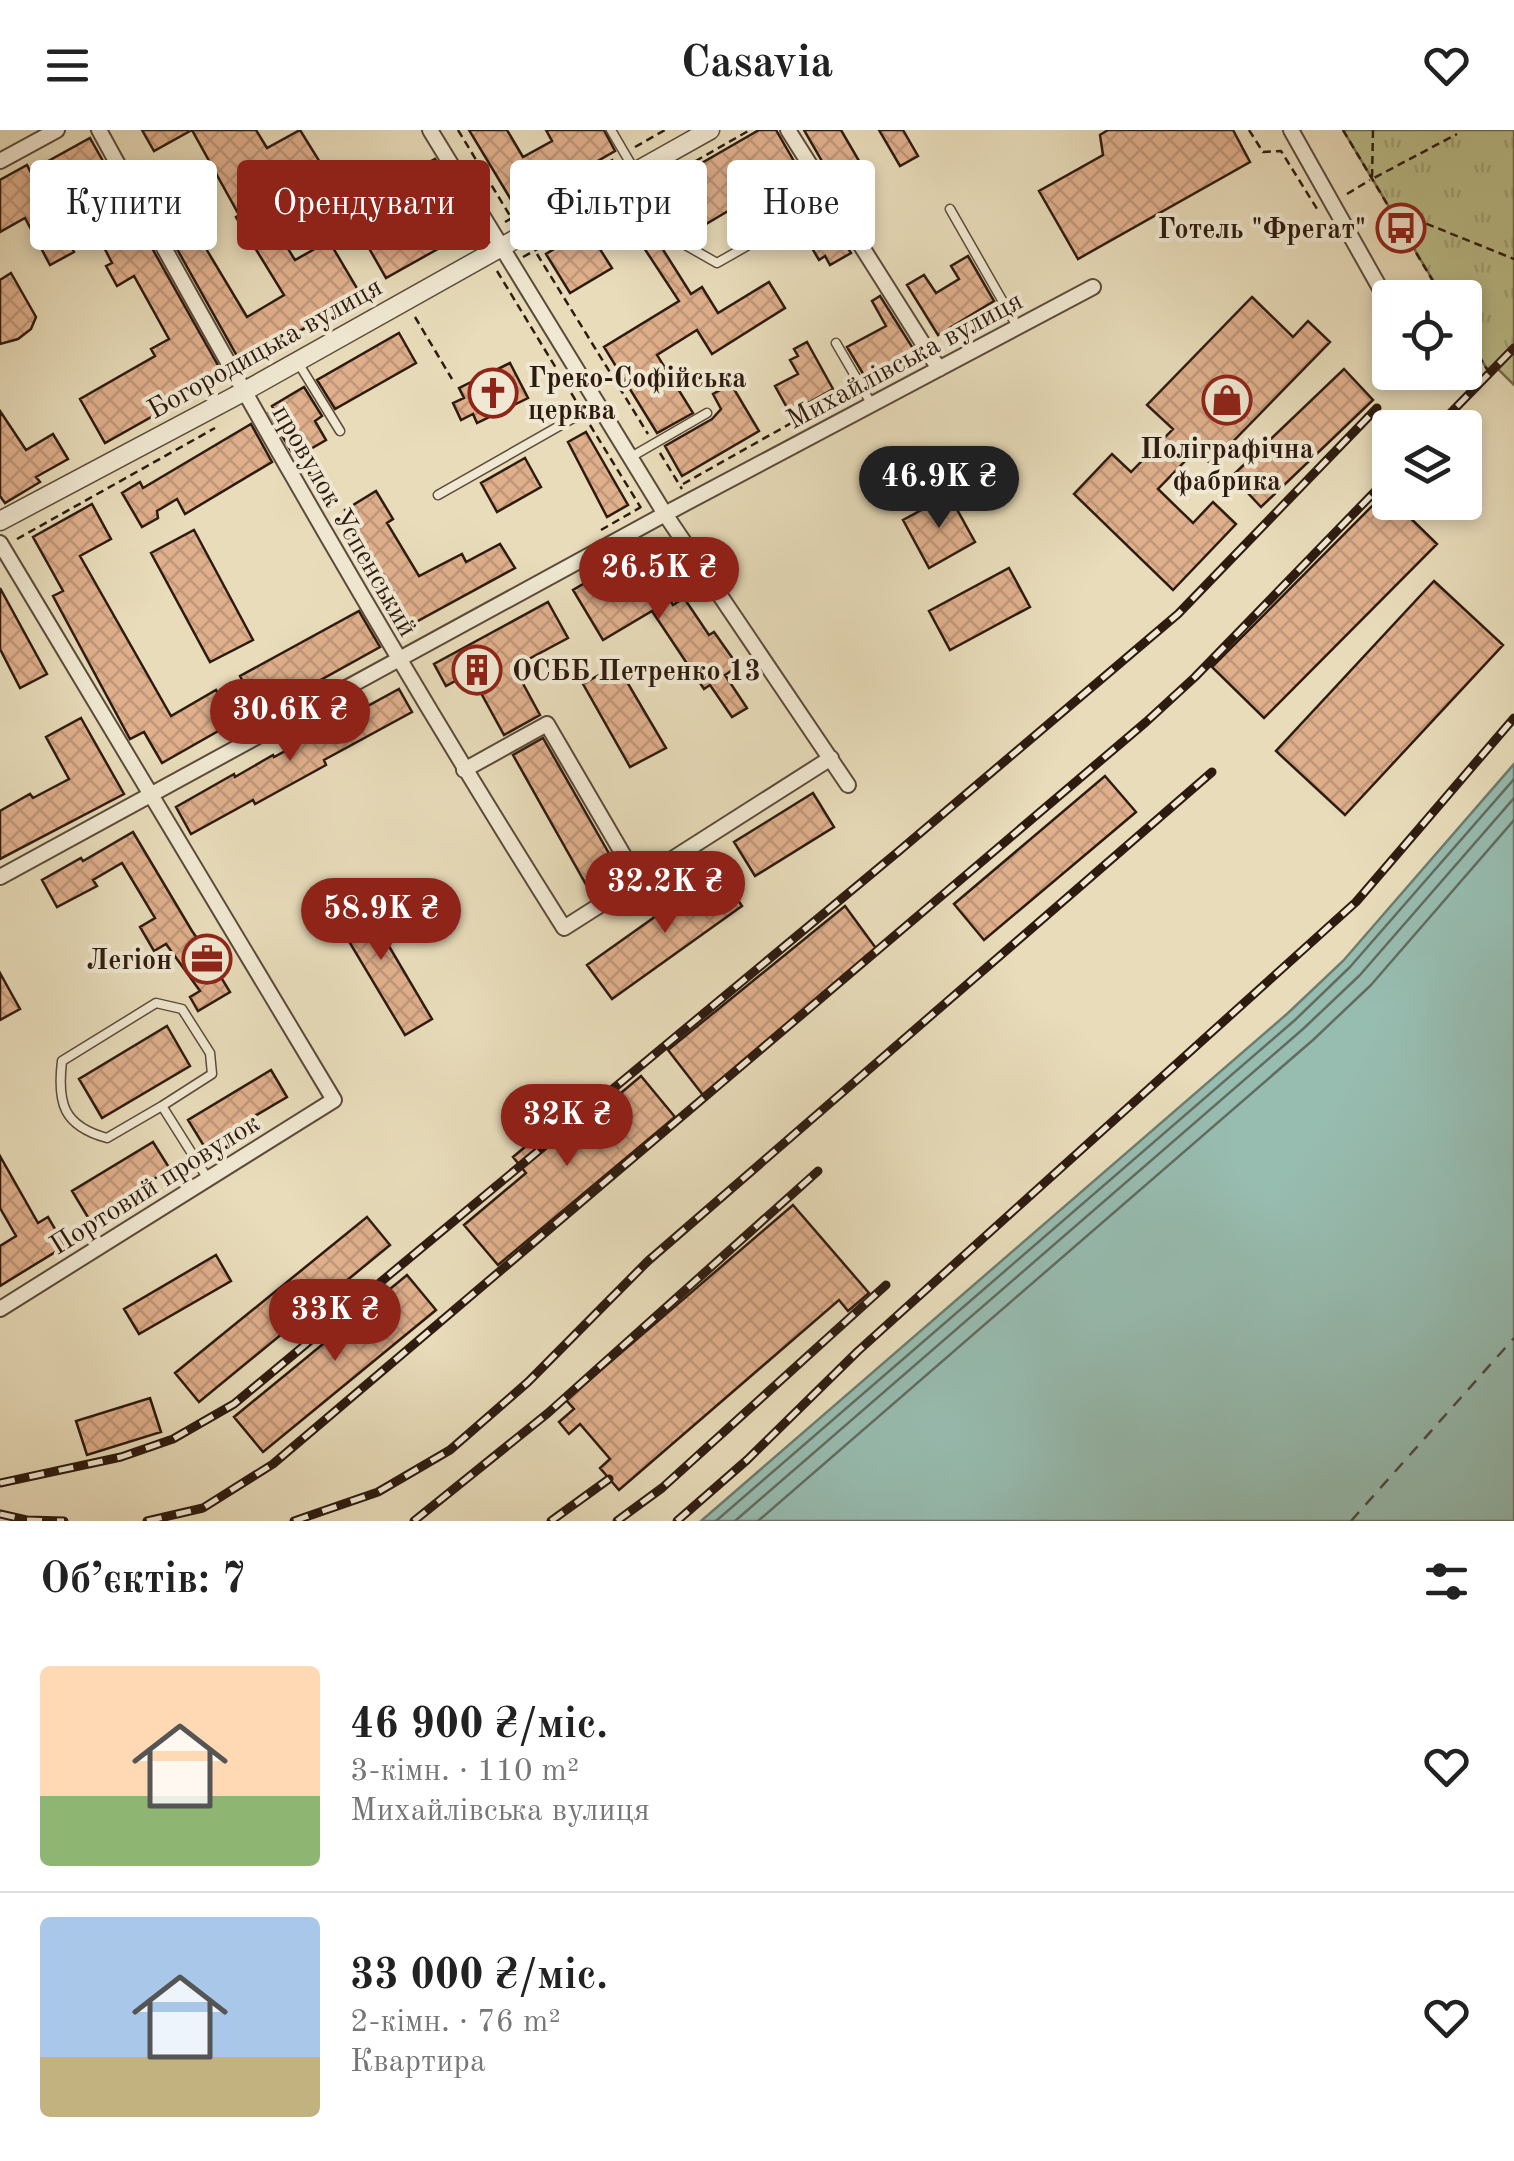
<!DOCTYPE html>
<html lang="uk">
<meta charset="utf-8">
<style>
:root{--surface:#fff;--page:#f6f6f6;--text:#222;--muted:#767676;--line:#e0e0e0;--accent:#8f2418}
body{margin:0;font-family:"Old Standard TT",serif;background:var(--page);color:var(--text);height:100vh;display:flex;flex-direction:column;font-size:38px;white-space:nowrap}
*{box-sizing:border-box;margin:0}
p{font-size:32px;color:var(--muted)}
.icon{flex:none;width:55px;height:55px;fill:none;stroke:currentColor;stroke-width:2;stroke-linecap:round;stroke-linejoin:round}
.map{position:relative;height:1391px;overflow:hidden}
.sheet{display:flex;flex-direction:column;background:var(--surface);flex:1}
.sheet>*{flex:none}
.guide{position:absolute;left:30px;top:30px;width:1000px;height:90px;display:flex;gap:20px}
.tools{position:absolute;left:1372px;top:150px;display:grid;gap:20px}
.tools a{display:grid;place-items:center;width:110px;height:110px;border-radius:10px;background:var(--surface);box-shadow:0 5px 15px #0003;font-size:50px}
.price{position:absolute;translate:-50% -85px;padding:0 22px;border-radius:35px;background:var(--accent);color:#fff;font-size:32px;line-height:65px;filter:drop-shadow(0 2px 5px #0008)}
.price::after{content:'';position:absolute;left:50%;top:60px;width:30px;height:22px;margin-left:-15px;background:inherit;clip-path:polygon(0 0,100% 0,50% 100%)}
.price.current{background:#222;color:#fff}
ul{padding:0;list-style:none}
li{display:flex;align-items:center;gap:30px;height:250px;padding:0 40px}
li+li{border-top:2px solid var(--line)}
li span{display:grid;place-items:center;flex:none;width:280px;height:200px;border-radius:10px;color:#555}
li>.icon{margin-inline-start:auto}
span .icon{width:120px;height:120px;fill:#fffc;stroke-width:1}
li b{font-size:42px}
h2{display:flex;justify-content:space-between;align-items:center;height:120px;padding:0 40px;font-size:42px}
.chip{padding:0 35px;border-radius:10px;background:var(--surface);box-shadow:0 5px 15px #0003;font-size:35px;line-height:90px}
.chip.current{background:var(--accent);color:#fff}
header{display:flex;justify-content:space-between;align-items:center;height:130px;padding:0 40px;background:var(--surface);font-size:45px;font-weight:700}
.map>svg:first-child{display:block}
.grass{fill:url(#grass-tufts);stroke:#756d4e;stroke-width:2.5}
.water{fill:#97bcb0;stroke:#6d7c70;stroke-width:2.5}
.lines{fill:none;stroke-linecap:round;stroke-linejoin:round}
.shore{stroke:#626c60;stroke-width:2.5}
.ferry{stroke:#4e4b40;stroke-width:2.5;stroke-dasharray:12 10;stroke-linecap:butt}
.building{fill:url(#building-cross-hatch);stroke:#2e1b10;stroke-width:2.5}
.service-casing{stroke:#5c4b3a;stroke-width:11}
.minor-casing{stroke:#5c4b3a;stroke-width:18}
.tertiary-casing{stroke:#5c4b3a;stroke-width:21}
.path{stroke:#2e1b10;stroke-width:2.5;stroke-dasharray:8 5;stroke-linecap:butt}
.service{stroke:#f0e8d2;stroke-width:8}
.minor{stroke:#f0e8d2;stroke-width:14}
.tertiary{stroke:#f0e8d2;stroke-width:18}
.rail-casing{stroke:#2e1b10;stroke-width:9}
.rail{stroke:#f0e8d2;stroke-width:5;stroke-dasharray:15;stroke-linecap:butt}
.labels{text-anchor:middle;stroke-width:8;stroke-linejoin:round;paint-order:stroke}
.poi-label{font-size:28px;font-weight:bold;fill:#2e1b10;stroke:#f0e8d2;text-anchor:end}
.street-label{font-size:28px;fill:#2e1b10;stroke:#f0e8d2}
</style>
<header><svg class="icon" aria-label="menu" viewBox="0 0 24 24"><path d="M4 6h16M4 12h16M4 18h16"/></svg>Casavia<svg class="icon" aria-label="heart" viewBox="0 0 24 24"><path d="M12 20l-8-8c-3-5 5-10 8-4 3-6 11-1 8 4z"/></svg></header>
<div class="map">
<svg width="1514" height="1391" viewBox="0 0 1514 1391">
<defs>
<pattern id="grass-tufts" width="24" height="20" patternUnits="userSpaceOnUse" patternTransform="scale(2.5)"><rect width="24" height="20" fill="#bcbf8b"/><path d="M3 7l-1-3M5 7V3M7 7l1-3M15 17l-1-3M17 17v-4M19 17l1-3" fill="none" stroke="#a2a477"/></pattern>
<pattern id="building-cross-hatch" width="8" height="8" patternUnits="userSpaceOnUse" patternTransform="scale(2.5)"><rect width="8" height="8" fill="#e0b08d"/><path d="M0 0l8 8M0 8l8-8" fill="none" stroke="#c09779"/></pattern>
</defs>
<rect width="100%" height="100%" fill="#e8dcba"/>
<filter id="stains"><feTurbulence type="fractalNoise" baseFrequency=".002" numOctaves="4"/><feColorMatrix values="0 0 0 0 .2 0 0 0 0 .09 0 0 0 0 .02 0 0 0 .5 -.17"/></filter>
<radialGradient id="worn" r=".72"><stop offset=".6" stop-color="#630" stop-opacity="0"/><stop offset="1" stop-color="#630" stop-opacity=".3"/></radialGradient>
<!-- grass -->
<path class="grass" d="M1343,0H1514V255L1497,238L1490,244L1465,203V168L1443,167Z"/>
<!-- water -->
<path class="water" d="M1514,634V1391H701L1288,883L1343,831Z"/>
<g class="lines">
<!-- shore -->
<path class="shore" d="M716,1391L1295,890L1350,837L1514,649
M735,1391L1303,899L1360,845L1514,668
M758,1391L1313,910L1371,855L1514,690"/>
<!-- ferry -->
<path class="ferry" d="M1351,1391L1514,1208"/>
</g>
<!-- building -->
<path class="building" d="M142,0H192L154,21Z
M192,0H256L267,18L300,0L323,37L304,49L318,71L275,98L295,130L329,111L361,165L242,235L140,53L165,38L178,61L184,58L191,71L184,75L192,90L190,92L247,187L284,165L236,87L239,85Z
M469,0H507L523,27L552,11L546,0H604L615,21L516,78Z
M759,0H776L810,59L776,79L765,59L696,100L684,80L671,88L655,60Z
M804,0H841L862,36L834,52Z
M879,0H903L918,26L900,36Z
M1108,0H1233L1250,32L1078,129L1039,61L1103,25L1100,5Z
M90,8L224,246L105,313L80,269L155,226L151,219L169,209L134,146L117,156L106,136L112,133L84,78L58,93L74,122L50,135L25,88L0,102V50L27,35L30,41Z
M435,29L477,97L386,148L366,113L391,99L396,109L424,94L399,49Z
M633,72L691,164L702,157L718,183L769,152L785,178L712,224L697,200L657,225L693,283L657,303L604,217L679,171L619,80Z
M833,93L851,123L830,135L825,126L819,130L806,108Z
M587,99L612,138L570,163L546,124Z
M968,126L994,171L938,205L907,155L924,145L936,163L959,149L951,136Z
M11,143L36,187L31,199L18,209L0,214V150Z
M880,166L914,220L865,247L847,217L886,196L872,171Z
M1252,167L1293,207L1308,191L1330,212L1211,334L1196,320L1158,359L1193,393L1213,372L1236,394L1173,460L1074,364L1112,324L1131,342L1173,299L1147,275Z
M399,203L416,233L335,279L317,250Z
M807,212L833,259L790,283L775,256L798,244L790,230L798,226L794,219Z
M510,233L528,268L477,293L473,284L461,290L453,273L464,268L459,258Z
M1344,239L1373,270L1261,377L1232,346Z
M731,254L759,301L682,346L665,316L712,289L721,279L713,264Z
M304,257L322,286L315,291L326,310L300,325L296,318L291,321L269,283L274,280L272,276Z
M0,281L26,320L53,304L68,329L36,347L40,352L5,373L0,366Z
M251,294L272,332L185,384L177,369L157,381L158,388L142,397L122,363L140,352L143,358Z
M586,302L628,375L607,387L568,312Z
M525,328L541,357L497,382L481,353Z
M376,361L393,389L387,393L419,446L462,424L466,432L500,414L515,438L403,499L384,466L393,461L345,380Z
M1385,363L1390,372H1394L1437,414L1264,588L1212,537Z
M949,365L975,412L929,438L903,390Z
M92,374L111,409L80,426L171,586L216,560L225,575L249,563L240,546L359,481L380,517L288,568L284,561L232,588L234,592L162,633L144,602L130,609L53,466L63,461L33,407Z
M194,400L253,510L210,532L151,423Z
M641,420L673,475L684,468L709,505L714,502L738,536L725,545L747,578L732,587L710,555L704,559L652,481L603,510L573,460Z
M1009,438L1030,477L950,520L929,481Z
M1434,451L1503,515L1345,685L1276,621Z
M0,458L47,544L20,558L0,519Z
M548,472L568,508L514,537L540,585L504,605L470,543L446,556L434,534Z
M617,535L666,618L630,637L583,554Z
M399,559L412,582L324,630L326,635L297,651L255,674L253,670L191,704L176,677L234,644L235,647L273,625L274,627Z
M81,588L124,664L0,729V681L30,664L33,668L69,649L46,607Z
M543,608L619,741L588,758L513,625Z
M1105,646L1136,682L984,810L954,774Z
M813,663L834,697L755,746L734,712Z
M133,702L192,801L221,842L219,844L230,862L198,881L190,867L200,861L166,814L154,821L140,797L155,788L122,733L93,750L97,756L57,777L42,750L81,728L83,731Z
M718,742L742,776L612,869L587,835Z
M357,762L432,889L405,905L329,778Z
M845,776L878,821L706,969L668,920Z
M0,843L20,879L0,890Z
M167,896L190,936L102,988L79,949Z
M271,940L287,967L204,1016L188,990Z
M641,946L675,987L498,1135L464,1095L526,1043L513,1027L556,991L569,1007Z
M153,1012L170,1039L89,1089L72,1061Z
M0,1026L38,1093L48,1087L65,1116L0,1156V1116L16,1106L0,1078Z
M793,1075L869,1163L848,1181L839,1170L619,1360L600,1338L610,1329L580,1294L569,1304L559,1292L574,1279L566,1270Z
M367,1087L390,1115L199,1272L175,1243Z
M216,1125L231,1151L139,1204L124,1179Z
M407,1145L436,1180L263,1322L234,1287Z
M150,1268L161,1302L87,1325L76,1291Z"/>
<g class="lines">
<!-- service casing -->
<g class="service-casing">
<path id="service" d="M611,0L635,41
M627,45L666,104L717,133L775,100
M950,79L1018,198
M836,213L872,275
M297,231L340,301
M631,327L707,283
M438,365L598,274
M162,976L107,1008C63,996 57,973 62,931L156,873L182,879L210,923L212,944L162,976L208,1049"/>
</g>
<!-- minor casing -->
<g class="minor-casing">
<path id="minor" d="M99,0C247,270 399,537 564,798L831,628
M430,0L665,384L848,655
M788,0L939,239
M1291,0L1390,176
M0,31L57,0
M0,413L334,970L0,1179
M464,640L547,594L638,750
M0,747L665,384L1093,157"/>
</g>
<!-- tertiary casing -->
<g class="tertiary-casing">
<path id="tertiary" d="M0,391L243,262L710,0"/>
</g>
<!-- path -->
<path class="path" d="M458,0L512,89
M1249,0L1263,22L1281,21L1319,82
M1343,0L1443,168
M1373,0L1372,49L1457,4
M635,17L665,0
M650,57L750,0
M1347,64L1370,50
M1390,79L1514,129
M505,92L616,28
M537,124L648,304
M523,127L630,68
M497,141L576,271
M415,187L452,249
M1465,203L1490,244
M870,249L912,227
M590,295L641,378
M660,323L682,359
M683,354L850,260
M601,400L641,377
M17,409L215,298"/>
<!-- service -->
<use href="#service" class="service"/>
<!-- minor -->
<use href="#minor" class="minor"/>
<!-- tertiary -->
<use href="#tertiary" class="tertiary"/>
<!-- rail casing -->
<g class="rail-casing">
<path id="rail" d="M1436,298L1514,218
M0,1353L121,1327L173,1309L234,1274L899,721L1178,484L1377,278
M0,1384L31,1391
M27,1390L64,1391
M147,1391L203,1378L273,1334L1146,592L1195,547L1390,346
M294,1391L378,1362L450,1320L528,1252L648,1131L1212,642
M414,1391L548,1283L818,1041
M551,1391L609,1349
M617,1391L662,1358L886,1155
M677,1391L747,1330L858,1221L1356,772L1514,588"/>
</g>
<!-- rail -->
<use href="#rail" class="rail"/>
</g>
<!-- icons -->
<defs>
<g id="bus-ring" transform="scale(2.5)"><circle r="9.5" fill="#f0e8d2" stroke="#8f2418" stroke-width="1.5"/><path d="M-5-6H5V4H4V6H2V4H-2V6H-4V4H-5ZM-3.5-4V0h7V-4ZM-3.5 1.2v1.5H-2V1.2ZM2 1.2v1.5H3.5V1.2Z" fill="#8f2418"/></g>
<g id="church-ring" transform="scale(2.5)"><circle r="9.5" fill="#f0e8d2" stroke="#8f2418" stroke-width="1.5"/><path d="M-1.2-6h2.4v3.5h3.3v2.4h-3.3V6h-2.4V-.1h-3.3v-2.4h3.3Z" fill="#8f2418"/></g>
<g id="shop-ring" transform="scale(2.5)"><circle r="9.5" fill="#f0e8d2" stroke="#8f2418" stroke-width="1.5"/><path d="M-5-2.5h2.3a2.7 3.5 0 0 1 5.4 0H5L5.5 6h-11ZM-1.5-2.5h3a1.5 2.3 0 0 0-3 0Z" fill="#8f2418"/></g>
<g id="building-ring" transform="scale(2.5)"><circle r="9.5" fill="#f0e8d2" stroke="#8f2418" stroke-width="1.5"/><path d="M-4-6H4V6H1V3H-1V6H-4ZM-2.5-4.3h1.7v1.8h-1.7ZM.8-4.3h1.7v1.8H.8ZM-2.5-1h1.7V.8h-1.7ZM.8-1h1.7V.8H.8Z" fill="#8f2418"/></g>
<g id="office-ring" transform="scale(2.5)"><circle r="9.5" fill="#f0e8d2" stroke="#8f2418" stroke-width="1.5"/><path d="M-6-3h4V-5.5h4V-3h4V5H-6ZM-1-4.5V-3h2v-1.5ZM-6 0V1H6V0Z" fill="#8f2418"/></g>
</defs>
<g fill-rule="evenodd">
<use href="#bus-ring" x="1401" y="98"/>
<use href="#church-ring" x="493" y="263"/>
<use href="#shop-ring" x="1227" y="270"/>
<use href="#building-ring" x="477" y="540"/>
<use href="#office-ring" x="207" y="829"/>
</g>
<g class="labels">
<!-- poi labels -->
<g class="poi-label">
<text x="1366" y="108">Готель "Фрегат"</text>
<text x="528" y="257" text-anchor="start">Греко-Софійська<tspan x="528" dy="32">церква</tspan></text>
<text x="1227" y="328" text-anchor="middle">Поліграфічна<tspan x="1227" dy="32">фабрика</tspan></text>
<text x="512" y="550" text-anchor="start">ОСББ Петренко 13</text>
<text x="172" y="839">Легіон</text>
</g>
<!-- street labels -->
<g class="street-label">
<text transform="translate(264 217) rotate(-29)" y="10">Богородицька вулиця</text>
<text transform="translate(904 229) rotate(-28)" y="10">Михайлівська вулиця</text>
<text transform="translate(346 390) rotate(60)" y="10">провулок Успенський</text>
<text transform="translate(154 1053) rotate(-32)" y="10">Портовий провулок</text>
</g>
</g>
<rect width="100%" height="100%" filter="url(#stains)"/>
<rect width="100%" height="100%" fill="url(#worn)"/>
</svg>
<div class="tools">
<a><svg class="icon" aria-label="locate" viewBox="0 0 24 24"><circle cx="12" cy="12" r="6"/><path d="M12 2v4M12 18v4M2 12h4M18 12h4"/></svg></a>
<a><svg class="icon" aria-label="layers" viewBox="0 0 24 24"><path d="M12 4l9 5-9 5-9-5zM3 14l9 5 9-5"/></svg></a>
</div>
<b class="price current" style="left:939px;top:401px">46.9K ₴</b>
<b class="price" style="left:659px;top:492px">26.5K ₴</b>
<b class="price" style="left:290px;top:634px">30.6K ₴</b>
<b class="price" style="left:665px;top:806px">32.2K ₴</b>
<b class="price" style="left:381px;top:833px">58.9K ₴</b>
<b class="price" style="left:567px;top:1039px">32K ₴</b>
<b class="price" style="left:335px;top:1234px">33K ₴</b>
<div class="guide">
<a class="chip">Купити</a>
<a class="chip current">Орендувати</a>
<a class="chip">Фільтри</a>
<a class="chip">Нове</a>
</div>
</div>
<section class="sheet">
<h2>Об’єктів: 7<svg class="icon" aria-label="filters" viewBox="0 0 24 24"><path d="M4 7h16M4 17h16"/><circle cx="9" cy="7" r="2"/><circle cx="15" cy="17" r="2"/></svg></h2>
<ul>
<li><span style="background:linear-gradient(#ffd9b3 65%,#8fb573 0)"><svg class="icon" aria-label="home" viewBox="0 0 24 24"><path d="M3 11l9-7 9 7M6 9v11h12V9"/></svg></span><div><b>46 900 ₴/міс.</b><p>3-кімн. · 110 m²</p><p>Михайлівська вулиця</p></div><svg class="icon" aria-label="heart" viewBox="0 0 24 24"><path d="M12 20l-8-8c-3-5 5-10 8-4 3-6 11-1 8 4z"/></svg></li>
<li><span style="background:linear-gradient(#a9c7e8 70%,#c2b280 0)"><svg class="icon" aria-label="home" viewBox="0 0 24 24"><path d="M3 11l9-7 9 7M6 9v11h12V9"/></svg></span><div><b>33 000 ₴/міс.</b><p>2-кімн. · 76 m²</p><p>Квартира</p></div><svg class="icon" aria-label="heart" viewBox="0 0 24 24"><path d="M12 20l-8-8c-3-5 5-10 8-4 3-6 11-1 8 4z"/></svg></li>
</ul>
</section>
